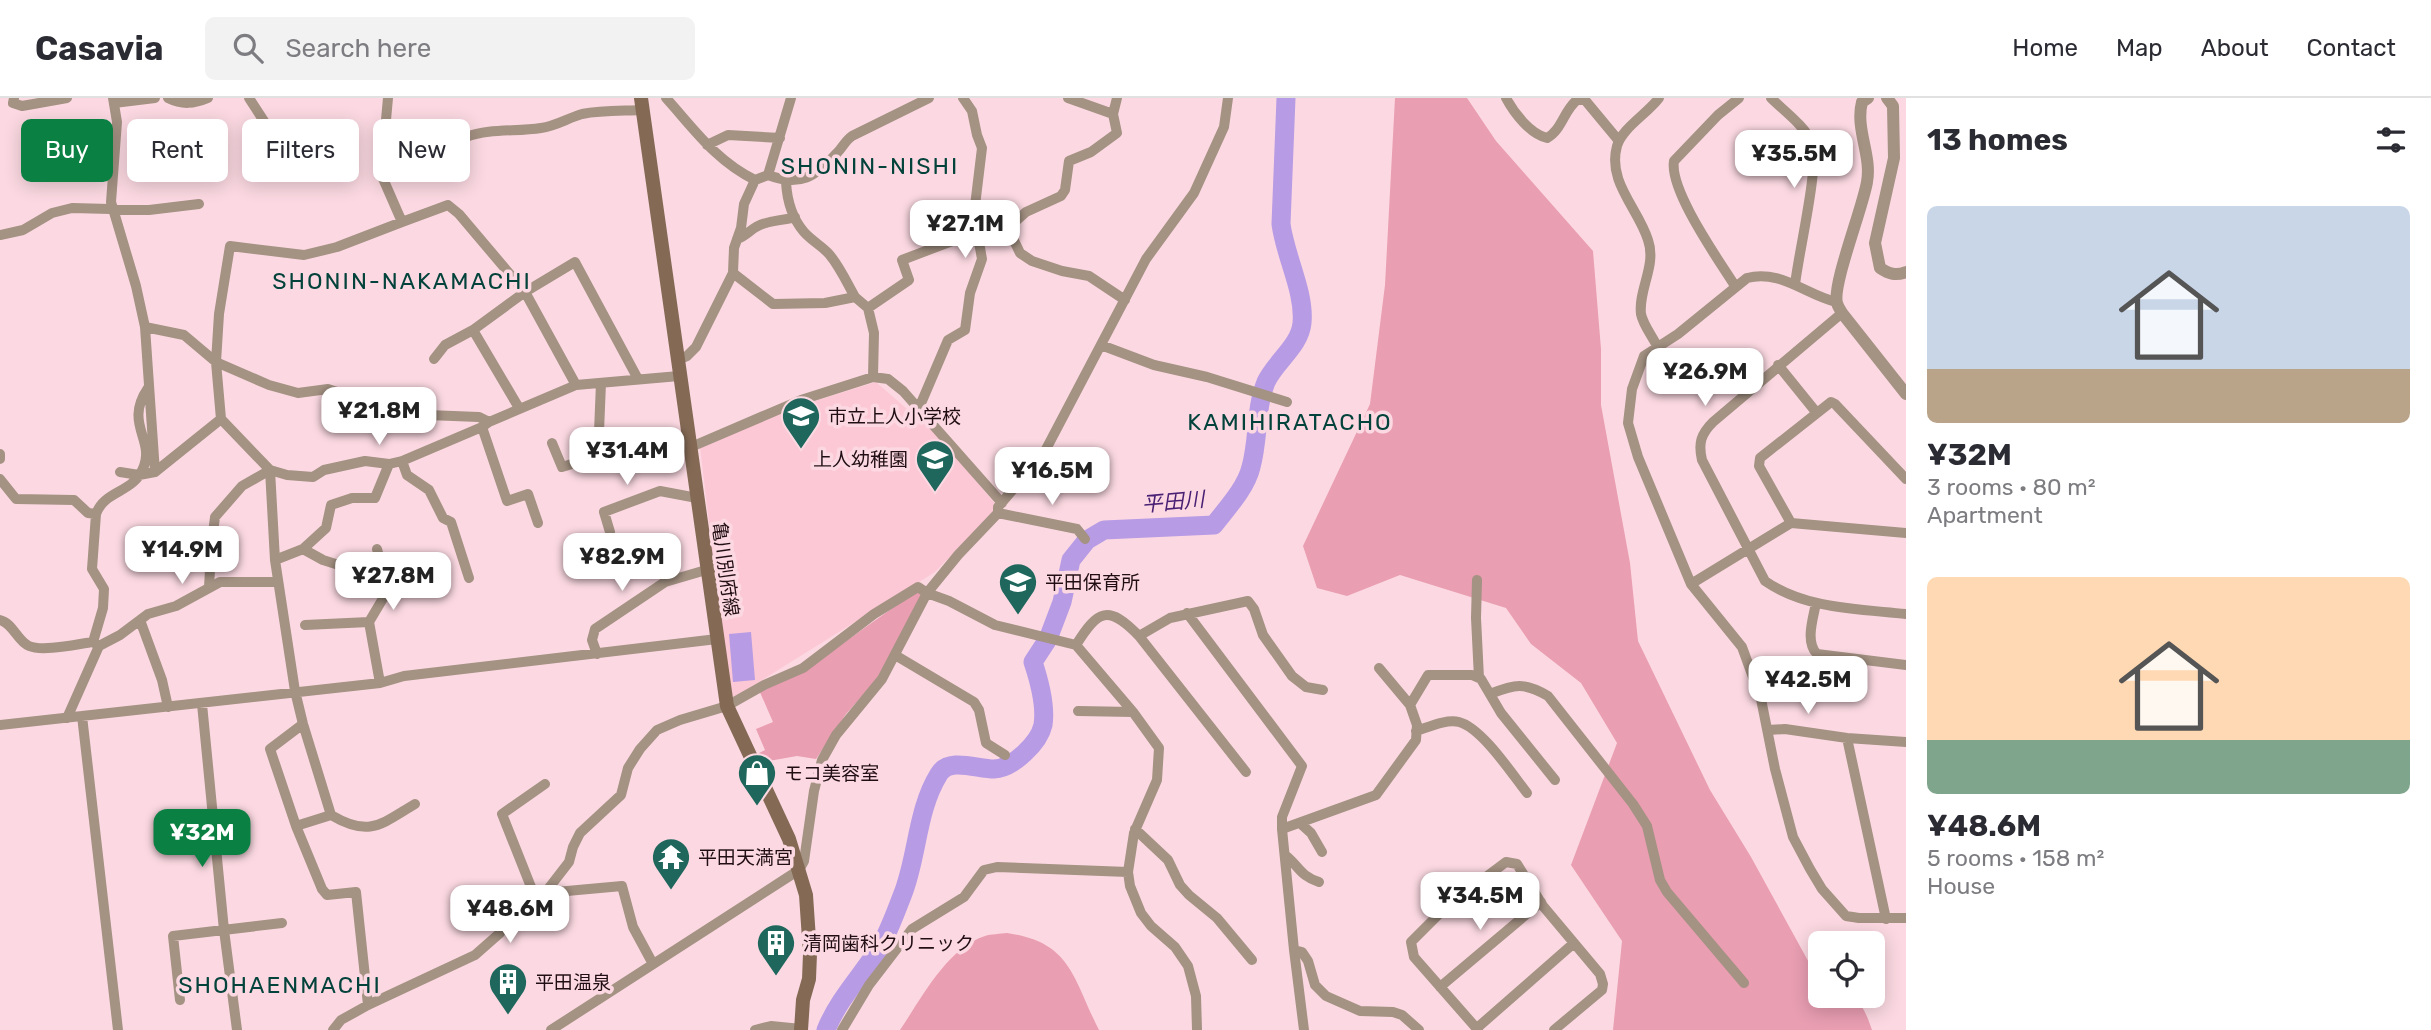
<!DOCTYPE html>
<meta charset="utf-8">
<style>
:root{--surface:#fff;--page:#f2f2f3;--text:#2b2b33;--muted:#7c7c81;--line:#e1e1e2;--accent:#0b8043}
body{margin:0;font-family:Rubik,"Noto Sans JP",sans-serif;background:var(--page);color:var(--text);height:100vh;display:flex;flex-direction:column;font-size:26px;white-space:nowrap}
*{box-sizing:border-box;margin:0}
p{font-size:23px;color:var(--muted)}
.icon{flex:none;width:38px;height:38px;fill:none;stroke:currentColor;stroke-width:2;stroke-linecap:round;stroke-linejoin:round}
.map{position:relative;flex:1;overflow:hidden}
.side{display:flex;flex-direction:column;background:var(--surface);width:525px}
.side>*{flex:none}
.banner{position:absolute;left:21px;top:21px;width:665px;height:63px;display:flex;gap:14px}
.tools{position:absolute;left:1808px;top:833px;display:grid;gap:14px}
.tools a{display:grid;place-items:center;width:77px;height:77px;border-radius:10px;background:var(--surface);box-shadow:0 4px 18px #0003;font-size:35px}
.price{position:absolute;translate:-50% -60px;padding:0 16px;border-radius:14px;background:#fff;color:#222;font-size:23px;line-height:46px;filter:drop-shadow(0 2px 4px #0008)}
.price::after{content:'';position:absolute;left:50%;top:42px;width:21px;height:16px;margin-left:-10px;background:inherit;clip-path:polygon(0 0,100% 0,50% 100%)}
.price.selected{background:var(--accent);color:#fff}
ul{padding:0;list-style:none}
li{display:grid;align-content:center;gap:14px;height:371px;padding:0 21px}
li span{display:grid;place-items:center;height:217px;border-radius:10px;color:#555}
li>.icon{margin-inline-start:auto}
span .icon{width:126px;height:126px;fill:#fffc;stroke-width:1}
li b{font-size:30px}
h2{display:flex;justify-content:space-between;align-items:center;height:84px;padding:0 21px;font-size:30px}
.tag{padding:0 24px;border-radius:10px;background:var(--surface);box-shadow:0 4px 18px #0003;font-size:24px;line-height:63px}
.tag.selected{background:var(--accent);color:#fff}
header{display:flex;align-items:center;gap:42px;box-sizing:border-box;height:98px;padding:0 35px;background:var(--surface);border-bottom:2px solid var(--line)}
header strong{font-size:33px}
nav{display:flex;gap:38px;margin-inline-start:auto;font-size:24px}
.search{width:490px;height:63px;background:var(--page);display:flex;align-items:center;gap:18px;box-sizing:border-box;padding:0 24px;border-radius:10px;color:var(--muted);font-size:26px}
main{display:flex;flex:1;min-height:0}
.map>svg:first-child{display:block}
.built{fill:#fcc8d5}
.green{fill:#e99eb2}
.water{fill:#b89be5}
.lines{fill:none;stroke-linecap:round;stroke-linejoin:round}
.river{stroke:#b89be5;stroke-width:19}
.minor{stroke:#a49283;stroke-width:10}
.tertiary{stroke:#a49283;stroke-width:12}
.secondary{stroke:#846a55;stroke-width:14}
.labels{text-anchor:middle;stroke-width:7;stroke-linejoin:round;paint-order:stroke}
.poi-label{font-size:19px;fill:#210e14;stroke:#fcd9e2;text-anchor:start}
.street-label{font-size:19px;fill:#210e14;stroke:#fcd9e2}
.water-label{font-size:21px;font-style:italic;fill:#492074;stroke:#fcd9e2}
.quarter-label{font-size:23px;letter-spacing:2px;fill:#04433c;stroke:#fcd9e2}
</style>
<header>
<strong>Casavia</strong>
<div class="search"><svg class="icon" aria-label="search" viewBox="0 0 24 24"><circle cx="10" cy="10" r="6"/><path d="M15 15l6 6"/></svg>Search here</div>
<nav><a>Home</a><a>Map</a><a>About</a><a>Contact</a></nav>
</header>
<main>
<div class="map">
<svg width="1906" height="932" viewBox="0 0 1906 932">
<rect width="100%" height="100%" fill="#fcd9e2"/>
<!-- built -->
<path class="built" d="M876,284L937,337L998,409L935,474L730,602L700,349L786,312Z"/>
<!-- green -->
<path class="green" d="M1395,0H1467L1496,43L1593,153L1601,251V307L1630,465L1638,543L1710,692L1751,759L1812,870L1820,876V898C1856,898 1860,897 1872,932H1613L1622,843L1571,767L1617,645L1581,585L1531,546L1506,510L1400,477L1347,498L1317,490L1303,448L1370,306L1385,187Z
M918,492L922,496L879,579L846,616L816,661L797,658L763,664L759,655L765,652L756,631L773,624L759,592L832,553Z
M1007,835C1072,844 1073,881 1099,932H900C921,901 947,850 985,838C991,836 1000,836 1007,835Z"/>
<!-- water -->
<path class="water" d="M751,534L755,582L733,584L729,536Z"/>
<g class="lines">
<!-- river -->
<path class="river" d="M826,932C838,902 861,878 878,852C888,836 895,816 902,798C918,759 916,713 939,676C949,659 977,671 994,671C1013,670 1039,645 1043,627C1046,608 1039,582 1033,564L1048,541L1062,504L1071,462L1087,442L1104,432L1214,427C1227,410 1246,390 1251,369C1259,341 1255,311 1266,284C1275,264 1300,248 1302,225C1305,194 1285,158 1281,126L1286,0"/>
<!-- minor -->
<path class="minor" d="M14,0L13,5L22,8L67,0
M113,0L117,24L111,104L136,188L145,229L155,374
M168,0C182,7 194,6 208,0
M249,0L273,37L280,58
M388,0L381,76L402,124L337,149L304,157L230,148L219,216L216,264L221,321L270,372L275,462L295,593L303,626L331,717C370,740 381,726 415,706
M666,0C694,31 716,63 755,82
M1068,0L1113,16
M1506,0C1514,15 1530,36 1547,40C1562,32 1564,12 1577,2H1585L1619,43
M1771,0C1784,13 1805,28 1812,45C1820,66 1798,157 1795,187
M114,5L155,0
M707,47L728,37L780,40
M381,76C412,69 437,51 466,39C490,30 516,34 541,30C556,28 568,20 582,16C602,12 622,13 642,12
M768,77C800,89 815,79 837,55C843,49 845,43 852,38L929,0
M786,84C787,102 792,120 804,134C812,143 822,148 829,156C840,169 847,185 855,199
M402,124L448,107L459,116L525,194L576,287
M1008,130L1020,155L1032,163L1062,173L1089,178L1125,202
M0,137L23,132L52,115L72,110L149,112L199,106
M737,141C746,138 749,133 756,129C767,122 783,123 795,119
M733,175L773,206L825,205L855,199L868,210
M1735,188C1718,161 1669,92 1674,63L1718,17L1739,0
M1836,204C1806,197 1780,171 1747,180L1678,236L1644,258L1632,291L1628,325L1638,359L1691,486L1742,549L1761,601L1775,671L1793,739L1810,771L1822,791L1846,818L1859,820H1906
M1842,215L1713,324C1701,336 1698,345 1702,362L1765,483C1805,511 1858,511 1906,516
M145,229L184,237L216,264L269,287L298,295L328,291L402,316L479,319L489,324L576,287L679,278
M1101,247L1154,267L1207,279L1287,304
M1658,250C1653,239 1643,227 1641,216C1638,192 1657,167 1648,142C1638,110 1607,84 1617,48C1622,30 1647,16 1659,0
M434,261L445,247L473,232
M677,262L687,258L696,249L733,175L734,150L741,130L744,106L755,82L768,77L791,0
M1778,267L1816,314
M873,279L874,235L868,210L909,182L902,162L976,134L1008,130L1026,114L1061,98L1065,92L1069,63L1091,54L1117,35L1113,16L1117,0
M519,310L473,232L525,194L575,164L638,281
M919,310L948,242L965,232L970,195L982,161L974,116L982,50L977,37L972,13L963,0
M482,329L507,403L528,396L538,425
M552,345L562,369L598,358L601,285
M691,349L801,302L873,279L888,281L903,293L1002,405
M0,356V361
M402,363L407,377L429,392L443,420L451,424L469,480
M120,374L139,377L155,374L221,321
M0,381L16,401L74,402L88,415L96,416
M998,415L1077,431L1085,441
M1791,425L1759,368L1760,360L1831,304L1835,306L1906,381
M610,434L604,414L660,393L697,400
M303,451L323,462L345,469
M377,451L388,492L369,524L380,585
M275,462L303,451L326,430L331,407L352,400H375L389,366
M1477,482L1476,520L1479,580
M1691,486L1791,425L1906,435
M209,489L211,455L215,452L213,435L215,419L242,388L270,372L287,377L313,379L324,372L365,363L389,366L402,363L482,329L489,324
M388,492L414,485
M1816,505C1813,521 1805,544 1817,556L1906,567
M1187,515L1302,668L1282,719V731L1294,852L1304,932
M0,522C13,525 17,543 29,548C43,554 77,546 93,544
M140,522L162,582L168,609
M305,527L369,524
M1139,538L1170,520L1248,503L1254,511L1263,537L1292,578L1306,589L1323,592
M1076,547C1098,512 1108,506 1139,538L1246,674
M99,548L120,537L148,516L176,508L220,484H278
M597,556L592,542L595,531L665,484L706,472
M895,557L974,604L979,612L986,645L1005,657
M1490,596C1515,586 1524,584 1548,598L1633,706L1647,728L1660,782L1667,794L1744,885
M202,606L224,832L237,932
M1410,607L1428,577H1472L1481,581L1501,615L1555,682
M1078,613L1133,614
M82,618L118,932
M67,620L99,548L93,544L103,510L104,491L92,471L96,416C105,391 134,396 144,368C154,341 124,325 148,290
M303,626L270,651L296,728L322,791L327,797L356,794L368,907
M0,627L380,585L404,578L717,541
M1768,632L1785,631L1847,640L1906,644
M1416,633C1429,629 1446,621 1459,624C1482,630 1512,676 1527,695
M1847,640L1886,821
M1300,725L1311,735L1322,754
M296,728L331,717
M1135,731L1168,762L1180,787L1189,797L1217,820L1252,862
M1282,731L1376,697L1416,642L1417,627L1410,607L1379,570
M1285,757C1299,768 1300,778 1319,784
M545,795L569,764L573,749L580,735L621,697L628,670L640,651L657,632L680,622L727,608L764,587L803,570L874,516L918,489L927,495L949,503L995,527L1076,547L1133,614L1159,650L1157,682L1134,735L1128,774L1130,788L1141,815L1151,828L1175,849L1188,868L1196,898L1197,932
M535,799L502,716L545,686
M1294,852L1302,854L1308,863L1315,887L1326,898L1360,913L1393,914L1402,917L1419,932
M1440,889L1541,804
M180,902L173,838L282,825
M1477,930L1574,845
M333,932L341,922L368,907L475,857L500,835L521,805L545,795L622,788L633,829L653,866
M551,932L799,772L804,763L814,693L822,662L836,637L882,581L927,495L958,457L998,415V409L1044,355L1146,161L1194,95L1224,29L1228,0
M755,932L771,928L801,931
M842,932L869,887L912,831L964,799L984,772L997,769L1128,774
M1478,932L1414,859L1411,844L1446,809L1506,764L1517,766L1543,808L1600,876L1603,886L1602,892L1554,932"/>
<!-- tertiary -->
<path class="tertiary" d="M1868,0L1862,4C1855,31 1872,57 1867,84C1863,109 1832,187 1837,205C1838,209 1840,211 1842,215L1906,296
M1887,0L1893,8L1894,60L1875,145L1880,170C1889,176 1896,178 1906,174"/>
<!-- secondary -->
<path class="secondary" d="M641,0L727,608L789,741L806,797L810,856L809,881L803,902L801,932"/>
</g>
<!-- icons -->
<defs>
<g id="school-pin" transform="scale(2.0125)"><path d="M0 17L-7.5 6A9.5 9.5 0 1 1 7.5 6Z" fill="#1f675d" stroke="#fcd9e2"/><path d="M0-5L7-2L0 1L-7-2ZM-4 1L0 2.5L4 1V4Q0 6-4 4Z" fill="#fff"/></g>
<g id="shop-pin" transform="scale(2.0125)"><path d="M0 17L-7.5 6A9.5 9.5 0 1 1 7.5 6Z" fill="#1f675d" stroke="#fcd9e2"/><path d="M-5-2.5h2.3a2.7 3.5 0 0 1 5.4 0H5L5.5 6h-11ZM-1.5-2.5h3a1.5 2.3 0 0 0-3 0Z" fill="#fff"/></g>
<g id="temple-pin" transform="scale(2.0125)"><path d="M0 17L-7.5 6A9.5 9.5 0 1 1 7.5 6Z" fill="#1f675d" stroke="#fcd9e2"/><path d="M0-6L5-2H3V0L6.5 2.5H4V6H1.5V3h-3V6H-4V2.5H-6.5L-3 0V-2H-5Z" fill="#fff"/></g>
<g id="building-pin" transform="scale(2.0125)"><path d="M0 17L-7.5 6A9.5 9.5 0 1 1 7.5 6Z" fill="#1f675d" stroke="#fcd9e2"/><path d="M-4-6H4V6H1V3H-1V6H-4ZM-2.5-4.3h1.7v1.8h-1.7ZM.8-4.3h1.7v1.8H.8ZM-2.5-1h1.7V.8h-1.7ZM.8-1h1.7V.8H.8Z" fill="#fff"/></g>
</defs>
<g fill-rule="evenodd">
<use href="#school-pin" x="801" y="318"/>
<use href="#school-pin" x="935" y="361"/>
<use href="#school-pin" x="1018" y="484"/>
<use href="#shop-pin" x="757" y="675"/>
<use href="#temple-pin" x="671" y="759"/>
<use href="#building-pin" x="776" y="845"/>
<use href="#building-pin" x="508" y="884"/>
</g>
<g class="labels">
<!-- poi labels -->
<g class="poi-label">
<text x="828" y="325">市立上人小学校</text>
<text x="908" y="368" text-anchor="end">上人幼稚園</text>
<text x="1045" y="491">平田保育所</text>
<text x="784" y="682">モコ美容室</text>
<text x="698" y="766">平田天満宮</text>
<text x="803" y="852">清岡歯科クリニック</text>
<text x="535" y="891">平田温泉</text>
</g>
<!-- street labels -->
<g class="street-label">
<text transform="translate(726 471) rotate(82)" y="7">亀川別府線</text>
</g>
<!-- water labels -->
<g class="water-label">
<text transform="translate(1173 404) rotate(-5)" y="7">平田川</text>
</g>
<!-- quarter labels -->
<g class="quarter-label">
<text x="870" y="76">SHONIN-NISHI</text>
<text x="402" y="191">SHONIN-NAKAMACHI</text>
<text x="1290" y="332">KAMIHIRATACHO</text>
<text x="280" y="895">SHOHAENMACHI</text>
</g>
</g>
</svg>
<div class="tools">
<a><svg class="icon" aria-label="locate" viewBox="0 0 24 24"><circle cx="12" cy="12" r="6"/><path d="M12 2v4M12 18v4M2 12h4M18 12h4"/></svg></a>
</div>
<b class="price" style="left:1794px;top:92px">¥35.5M</b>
<b class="price" style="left:965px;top:162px">¥27.1M</b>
<b class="price" style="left:1705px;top:310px">¥26.9M</b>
<b class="price" style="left:379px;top:349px">¥21.8M</b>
<b class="price" style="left:627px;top:389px">¥31.4M</b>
<b class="price" style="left:1052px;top:409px">¥16.5M</b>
<b class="price" style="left:182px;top:488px">¥14.9M</b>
<b class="price" style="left:622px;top:495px">¥82.9M</b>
<b class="price" style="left:393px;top:514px">¥27.8M</b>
<b class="price" style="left:1808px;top:618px">¥42.5M</b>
<b class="price selected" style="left:202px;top:771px">¥32M</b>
<b class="price" style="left:1480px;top:834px">¥34.5M</b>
<b class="price" style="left:510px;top:847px">¥48.6M</b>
<div class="banner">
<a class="tag selected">Buy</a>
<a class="tag">Rent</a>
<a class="tag">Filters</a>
<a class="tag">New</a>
</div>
</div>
<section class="side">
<h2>13 homes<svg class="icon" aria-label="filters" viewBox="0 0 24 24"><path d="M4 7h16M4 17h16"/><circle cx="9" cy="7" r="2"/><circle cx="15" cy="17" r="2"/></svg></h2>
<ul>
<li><span style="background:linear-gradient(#c9d6e8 75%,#b9a48a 0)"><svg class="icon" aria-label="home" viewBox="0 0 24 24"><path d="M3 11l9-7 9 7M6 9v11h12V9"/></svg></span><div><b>¥32M</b><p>3 rooms · 80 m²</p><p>Apartment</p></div></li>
<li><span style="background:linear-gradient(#ffd9b3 75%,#7fa58c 0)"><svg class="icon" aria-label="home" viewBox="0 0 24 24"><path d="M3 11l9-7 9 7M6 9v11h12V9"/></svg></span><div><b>¥48.6M</b><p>5 rooms · 158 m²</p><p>House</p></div></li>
</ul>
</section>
</main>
